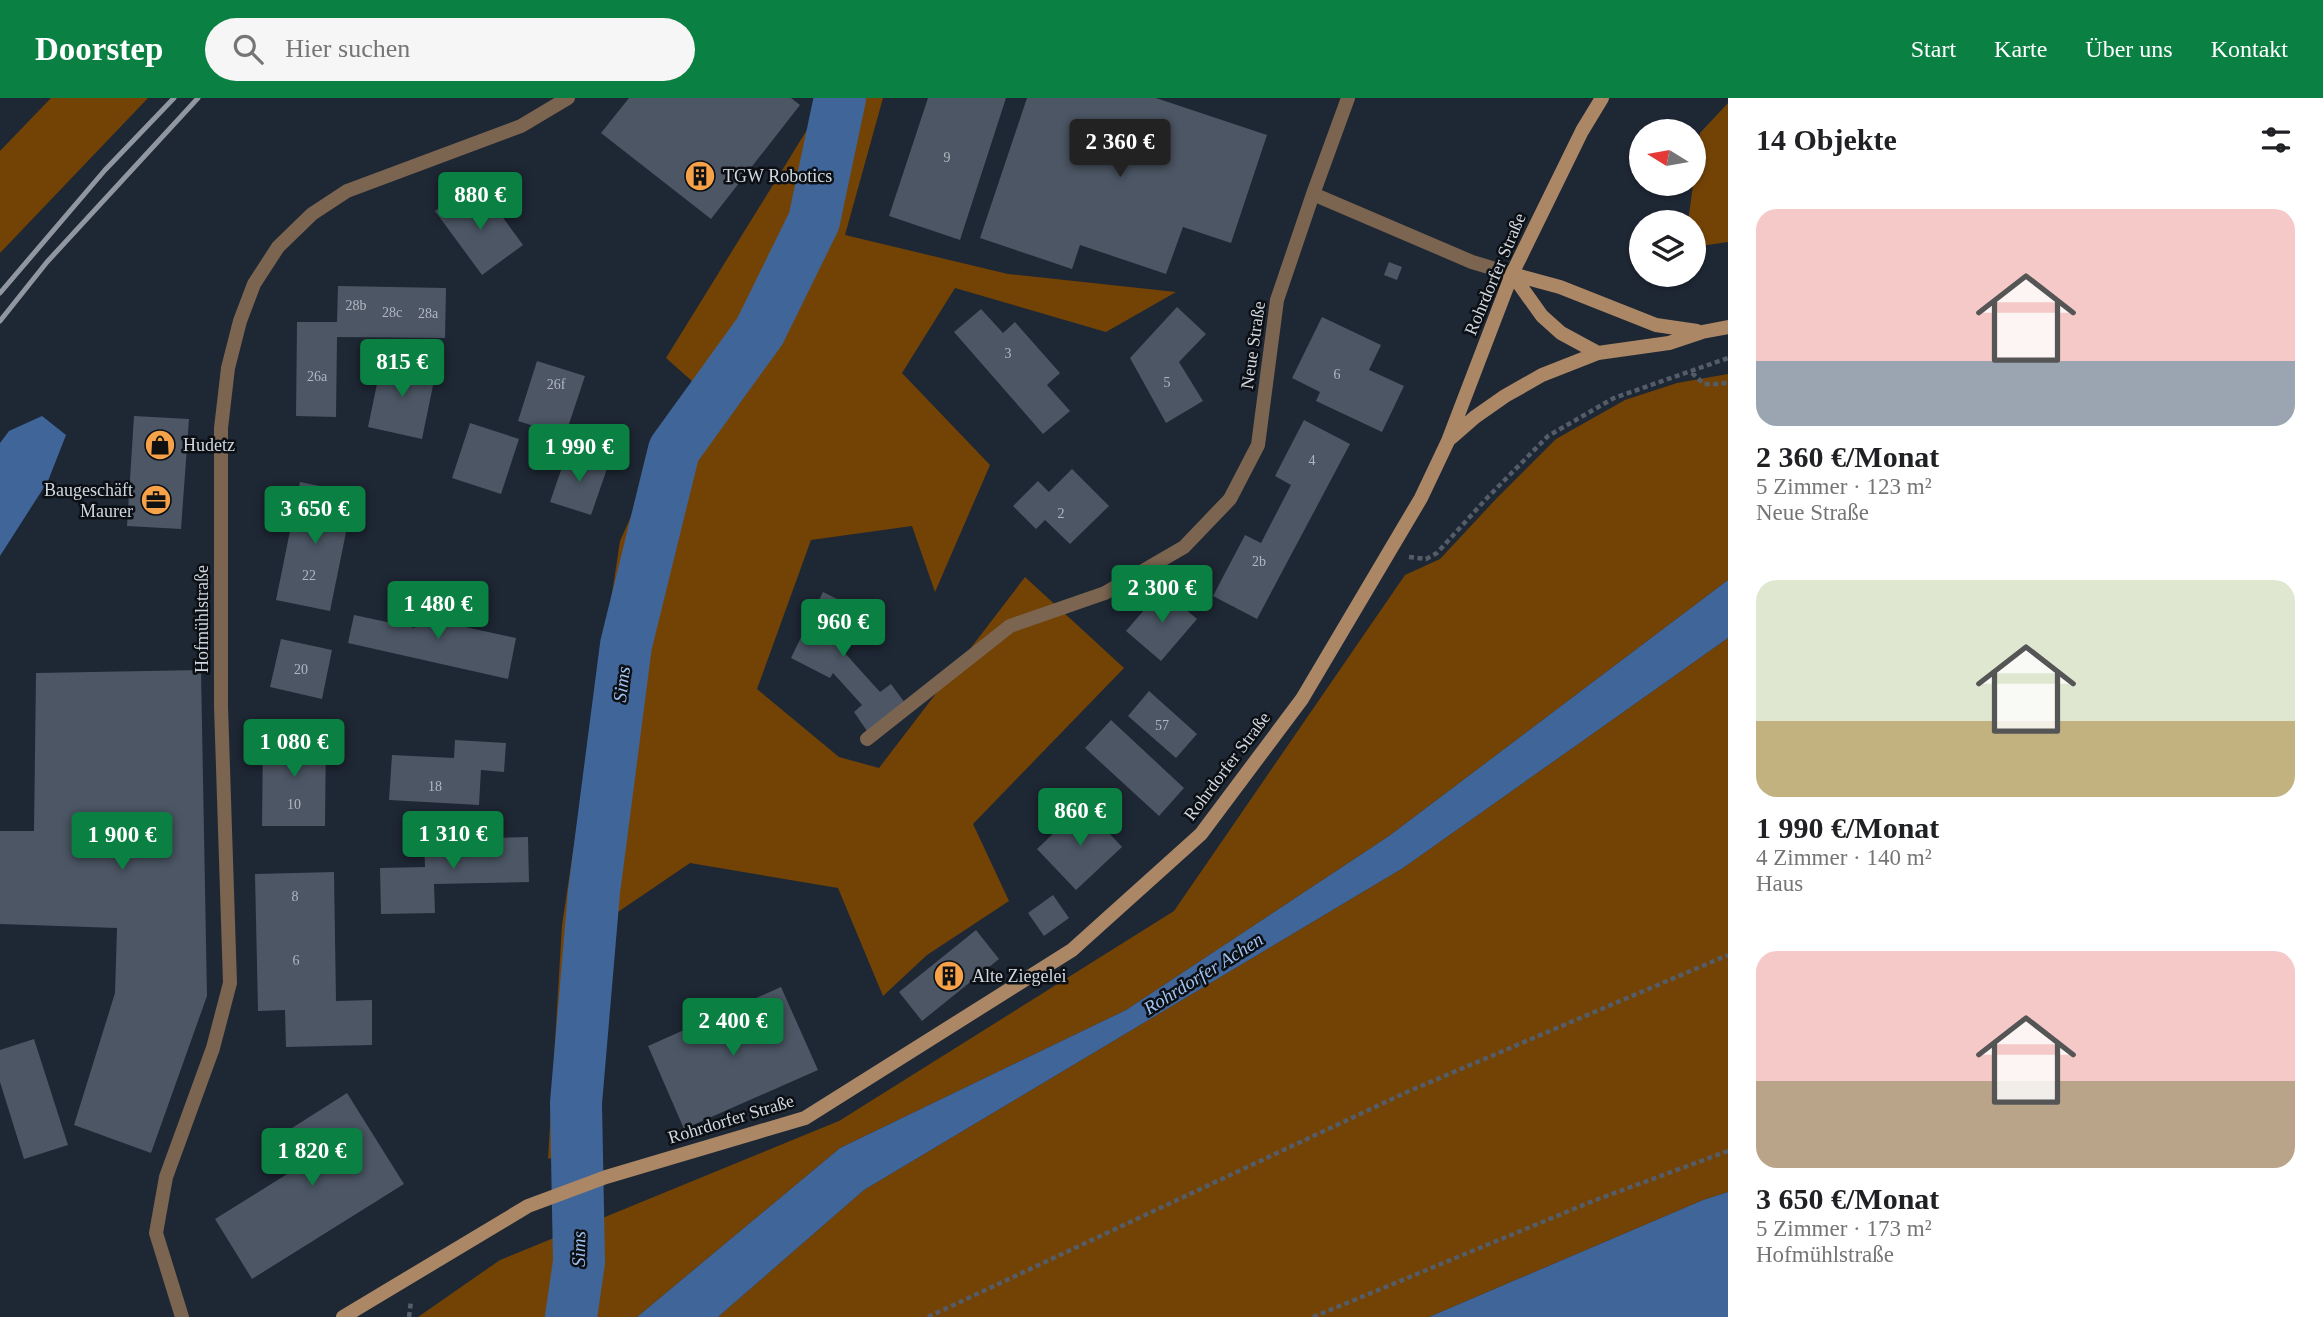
<!DOCTYPE html>
<html lang="de">
<meta charset="utf-8">
<style>
:root{--surface:#fff;--page:#f6f6f6;--text:#202124;--muted:#757577;--accent:#0b8043}
body{margin:0;font-family:Georgia,serif;background:var(--page);color:var(--text);height:100vh;display:flex;flex-direction:column;font-size:26px;white-space:nowrap}
*{box-sizing:border-box;margin:0}
p{font-size:23px;color:var(--muted)}
.icon{flex:none;width:38px;height:38px;fill:none;stroke:currentColor;stroke-width:2;stroke-linecap:round;stroke-linejoin:round}
.map{position:relative;flex:1;overflow:hidden}
.details{display:flex;flex-direction:column;background:var(--surface);width:595px}
.details>*{flex:none}
.needle{width:46px;rotate:281deg}
.tools{position:absolute;left:1629px;top:21px;display:grid;gap:14px}
.tools a{display:grid;place-items:center;width:77px;height:77px;border-radius:50%;background:var(--surface);box-shadow:0 2px 5px #0004;font-size:35px}
.price{position:absolute;translate:-50% -60px;padding:0 16px;border-radius:7px;background:var(--accent);color:#fff;font-size:23px;line-height:46px;filter:drop-shadow(0 2px 4px #0008)}
.price::after{content:'';position:absolute;left:50%;top:42px;width:21px;height:16px;margin-left:-10px;background:inherit;clip-path:polygon(0 0,100% 0,50% 100%)}
.price.active{background:#222;color:#fff}
ul{padding:0;list-style:none}
li{display:grid;align-content:center;gap:14px;height:371px;padding:0 28px}
li span{display:grid;place-items:center;height:217px;border-radius:21px;color:#555}
li>.icon{margin-inline-start:auto}
span .icon{width:126px;height:126px;fill:#fffc;stroke-width:1}
li b{font-size:30px}
h2{display:flex;justify-content:space-between;align-items:center;height:84px;padding:0 28px;font-size:30px}
header{display:flex;align-items:center;gap:42px;box-sizing:border-box;height:98px;padding:0 35px;background:var(--accent);color:#fff}
header strong{font-size:33px}
nav{display:flex;gap:38px;margin-inline-start:auto;font-size:24px}
.search{width:490px;height:63px;background:var(--page);display:flex;align-items:center;gap:18px;box-sizing:border-box;padding:0 24px;border-radius:38px;color:var(--muted);font-size:26px}
main{display:flex;flex:1;min-height:0}
.map>svg:first-child{display:block}
.forest{fill:#734306}
.water{fill:#406599}
.lines{fill:none;stroke-linecap:round;stroke-linejoin:round}
.river{stroke:#406599;stroke-width:52}
.building{fill:#4c5664}
.path{stroke:#545c68;stroke-width:4.5;stroke-dasharray:5 3.5;stroke-linecap:butt}
.minor{stroke:#7b6450;stroke-width:14}
.secondary{stroke:#ab8765;stroke-width:14}
.rail{stroke:#9097a1;stroke-width:5}
.labels{text-anchor:middle;stroke-width:5;stroke-linejoin:round;paint-order:stroke}
.number-label{font-size:14px;fill:#b0b7c0}
.poi-label{font-size:18px;fill:#d1d7df;stroke:#0c1015;text-anchor:start}
.street-label{font-size:18px;fill:#d1d7df;stroke:#0c1015}
.water-label{font-size:19px;font-style:italic;fill:#a1c2f0;stroke:#0c1015}
</style>
<header>
<strong>Doorstep</strong>
<div class="search"><svg class="icon" aria-label="search" viewBox="0 0 24 24"><circle cx="10" cy="10" r="6"/><path d="M15 15l6 6"/></svg>Hier suchen</div>
<nav><a>Start</a><a>Karte</a><a>Über uns</a><a>Kontakt</a></nav>
</header>
<main>
<div class="map">
<svg width="1728" height="1219" viewBox="0 0 1728 1219">
<rect width="100%" height="100%" fill="#1e2734"/>
<!-- forest -->
<path class="forest" d="M51,0H148L0,155V53Z
M821,0H883L845,137L1008,176L1176,194L1106,234L955,190L902,275L990,367L935,494L912,428L811,442L757,591L839,659L879,670L1025,479L1124,570L973,726L1009,803L927,857L883,898L838,790L690,765L615,816L592,1048L548,1061L562,827L620,443L692,283L666,260L818,14Z
M1728,5V144L1694,149V124H1688L1700,35Z
M1728,276V482L1389,738L1126,912L840,1050L637,1219H418L500,1162L839,1023L1174,813L1405,477L1440,461L1496,401L1556,341L1625,302L1677,285Z
M1728,540V1094L1703,1102L1429,1219H718L864,1092L1403,770Z"/>
<!-- water -->
<path class="water" d="M42,318L66,337L48,383L0,458V345L9,333Z
M1728,482V540L1403,770L864,1092L718,1219H637L840,1050L1126,912L1389,738Z
M1728,1094V1219H1429L1703,1102Z"/>
<g class="lines">
<!-- river -->
<path class="river" d="M571,1219L579,1164L576,1005L594,794L626,547L674,352L760,233L814,123L840,0"/>
</g>
<!-- building -->
<path class="building" d="M629,0H791L800,7L711,121L601,35Z
M928,0H1006L960,142L889,118Z
M1027,0H1156L1267,37L1231,145L1183,129L1166,176L1080,147L1072,171L980,140Z
M455,98L467,114L488,99L523,147L482,177L435,113Z
M1389,164L1402,169L1397,182L1384,177Z
M338,188L446,190L445,240L337,239L336,319L296,318L297,224H337Z
M1177,209L1206,236L1179,264L1203,303L1166,325L1130,260Z
M981,211L1003,235L1015,224L1060,275L1047,287L1070,313L1043,336L954,234Z
M1322,219L1381,247L1369,272L1404,288L1382,334L1316,303L1320,294L1292,280Z
M382,262L436,273L422,341L368,329Z
M537,263L585,278L565,338L518,323Z
M134,318L189,321L181,431L127,428Z
M1304,322L1350,346L1257,521L1213,498L1245,437L1261,445L1291,387L1275,378Z
M470,325L519,341L501,396L452,380Z
M567,355L608,368L591,417L550,404Z
M1072,371L1109,408L1070,446L1045,422L1036,431L1013,408L1038,383L1049,394Z
M300,384L354,395L330,513L276,502Z
M1162,491L1197,521L1161,563L1126,533Z
M823,494L863,514L843,553L880,594L891,586L905,605L867,633L854,614L862,607L833,575L830,580L791,560Z
M421,504L460,512L456,527L516,540L508,581L348,545L354,517L415,530Z
M281,541L332,552L322,601L270,589Z
M201,572L207,898L151,1055L74,1027L115,895L117,830L0,826V733H34L36,575Z
M1149,593L1197,636L1176,660L1128,618Z
M1111,622L1184,690L1159,718L1085,650Z
M263,634H326L325,728H262Z
M455,642L506,645L504,674L481,672L479,707L389,702L392,657L454,660Z
M1083,707L1122,749L1076,792L1037,751Z
M528,739L529,784L434,786L435,815L381,816L380,770L425,769L424,742Z
M334,774L336,903L372,902V947L286,949L285,912L258,913L255,776Z
M1053,797L1069,820L1044,838L1028,815Z
M976,832L999,861L922,923L899,894Z
M781,889L818,972L684,1031L648,948Z
M34,941L68,1047L24,1061L0,984V952Z
M347,995L404,1086L252,1181L215,1121L300,1068L281,1037Z"/>
<g class="lines">
<!-- path -->
<path class="path" d="M1692,275L1704,286H1721L1728,284
M1409,459L1426,461L1437,455L1487,400L1548,338L1614,300L1728,260
M409,1219L411,1203
M928,1219L1407,994L1728,857
M1313,1219L1593,1103L1728,1053"/>
<!-- minor -->
<path class="minor" d="M1313,96L1472,164L1512,176
M867,641L1010,528L1105,495L1184,449L1230,401L1258,347L1277,202L1313,96L1348,0
M182,1219L156,1135L166,1079L213,950L230,885L221,608V330L228,270L240,223L254,186L278,149L312,116L347,93L521,28L568,0"/>
<!-- secondary -->
<path class="secondary" d="M1512,176L1560,189L1656,227L1697,233
M1512,176L1542,218L1561,235L1598,255
M1451,340L1475,319L1505,298L1542,277L1598,255L1669,245L1702,234L1728,229
M343,1219L528,1108L606,1079L805,1020L1072,852L1201,736L1302,601L1421,400L1448,343L1512,176L1582,33L1602,0"/>
<!-- rail -->
<path class="rail" d="M0,195L105,72L174,0
M0,223L47,164L198,0"/>
</g>
<!-- icons -->
<defs>
<g id="building-disc" transform="scale(1.575)"><circle r="9.5" fill="#f7a248" stroke="#0c1015"/><path d="M-4-6H4V6H1V3H-1V6H-4ZM-2.5-4.3h1.7v1.8h-1.7ZM.8-4.3h1.7v1.8H.8ZM-2.5-1h1.7V.8h-1.7ZM.8-1h1.7V.8H.8Z" fill="#111"/></g>
<g id="shop-disc" transform="scale(1.575)"><circle r="9.5" fill="#f7a248" stroke="#0c1015"/><path d="M-5-2.5h2.3a2.7 3.5 0 0 1 5.4 0H5L5.5 6h-11ZM-1.5-2.5h3a1.5 2.3 0 0 0-3 0Z" fill="#111"/></g>
<g id="office-disc" transform="scale(1.575)"><circle r="9.5" fill="#f7a248" stroke="#0c1015"/><path d="M-6-3h4V-5.5h4V-3h4V5H-6ZM-1-4.5V-3h2v-1.5ZM-6 0V1H6V0Z" fill="#111"/></g>
</defs>
<g fill-rule="evenodd">
<use href="#building-disc" x="700" y="78"/>
<use href="#shop-disc" x="160" y="347"/>
<use href="#office-disc" x="156" y="402"/>
<use href="#building-disc" x="949" y="878"/>
</g>
<g class="labels">
<!-- number labels -->
<g class="number-label">
<text x="947" y="64">9</text>
<text x="356" y="212">28b</text>
<text x="392" y="219">28c</text>
<text x="428" y="220">28a</text>
<text x="1008" y="260">3</text>
<text x="1337" y="281">6</text>
<text x="317" y="283">26a</text>
<text x="1167" y="289">5</text>
<text x="556" y="291">26f</text>
<text x="1312" y="367">4</text>
<text x="1061" y="420">2</text>
<text x="1259" y="468">2b</text>
<text x="309" y="482">22</text>
<text x="301" y="576">20</text>
<text x="1162" y="632">57</text>
<text x="435" y="693">18</text>
<text x="294" y="711">10</text>
<text x="295" y="803">8</text>
<text x="296" y="867">6</text>
</g>
<!-- poi labels -->
<g class="poi-label">
<text x="723" y="84">TGW Robotics</text>
<text x="183" y="353">Hudetz</text>
<text x="133" y="398" text-anchor="end">Baugeschäft<tspan x="133" dy="21">Maurer</tspan></text>
<text x="972" y="884">Alte Ziegelei</text>
</g>
<!-- street labels -->
<g class="street-label">
<text transform="translate(1495 176) rotate(-67)" y="6">Rohrdorfer Straße</text>
<text transform="translate(1253 247) rotate(-82)" y="6">Neue Straße</text>
<text transform="translate(202 521) rotate(-90)" y="6">Hofmühlstraße</text>
<text transform="translate(1227 668) rotate(-53)" y="6">Rohrdorfer Straße</text>
<text transform="translate(731 1021) rotate(-17)" y="6">Rohrdorfer Straße</text>
</g>
<!-- water labels -->
<g class="water-label">
<text transform="translate(621 586) rotate(-83)" y="7">Sims</text>
<text transform="translate(1203 875) rotate(-32)" y="7">Rohrdorfer Achen</text>
<text transform="translate(578 1151) rotate(-89)" y="7">Sims</text>
</g>
</g>
</svg>
<div class="tools">
<a><svg class="needle" viewBox="-14 -14 28 28"><path d="M0-13l5 13h-10z" fill="#e53935"/><path d="M0 13l5-13h-10z" fill="#757577"/></svg></a>
<a><svg class="icon" aria-label="layers" viewBox="0 0 24 24"><path d="M12 4l9 5-9 5-9-5zM3 14l9 5 9-5"/></svg></a>
</div>
<b class="price active" style="left:1120px;top:81px">2 360 €</b>
<b class="price" style="left:480px;top:134px">880 €</b>
<b class="price" style="left:402px;top:301px">815 €</b>
<b class="price" style="left:579px;top:386px">1 990 €</b>
<b class="price" style="left:315px;top:448px">3 650 €</b>
<b class="price" style="left:1162px;top:527px">2 300 €</b>
<b class="price" style="left:438px;top:543px">1 480 €</b>
<b class="price" style="left:843px;top:561px">960 €</b>
<b class="price" style="left:294px;top:681px">1 080 €</b>
<b class="price" style="left:1080px;top:750px">860 €</b>
<b class="price" style="left:453px;top:773px">1 310 €</b>
<b class="price" style="left:122px;top:774px">1 900 €</b>
<b class="price" style="left:733px;top:960px">2 400 €</b>
<b class="price" style="left:312px;top:1090px">1 820 €</b>
</div>
<section class="details">
<h2>14 Objekte<svg class="icon" aria-label="filters" viewBox="0 0 24 24"><path d="M4 7h16M4 17h16"/><circle cx="9" cy="7" r="2"/><circle cx="15" cy="17" r="2"/></svg></h2>
<ul>
<li><span style="background:linear-gradient(#f6c9c9 70%,#9aa5b1 0)"><svg class="icon" aria-label="home" viewBox="0 0 24 24"><path d="M3 11l9-7 9 7M6 9v11h12V9"/></svg></span><div><b>2 360 €/Monat</b><p>5 Zimmer · 123 m²</p><p>Neue Straße</p></div></li>
<li><span style="background:linear-gradient(#dfe7d0 65%,#c2b280 0)"><svg class="icon" aria-label="home" viewBox="0 0 24 24"><path d="M3 11l9-7 9 7M6 9v11h12V9"/></svg></span><div><b>1 990 €/Monat</b><p>4 Zimmer · 140 m²</p><p>Haus</p></div></li>
<li><span style="background:linear-gradient(#f6c9c9 60%,#b9a48a 0)"><svg class="icon" aria-label="home" viewBox="0 0 24 24"><path d="M3 11l9-7 9 7M6 9v11h12V9"/></svg></span><div><b>3 650 €/Monat</b><p>5 Zimmer · 173 m²</p><p>Hofmühlstraße</p></div></li>
</ul>
</section>
</main>
